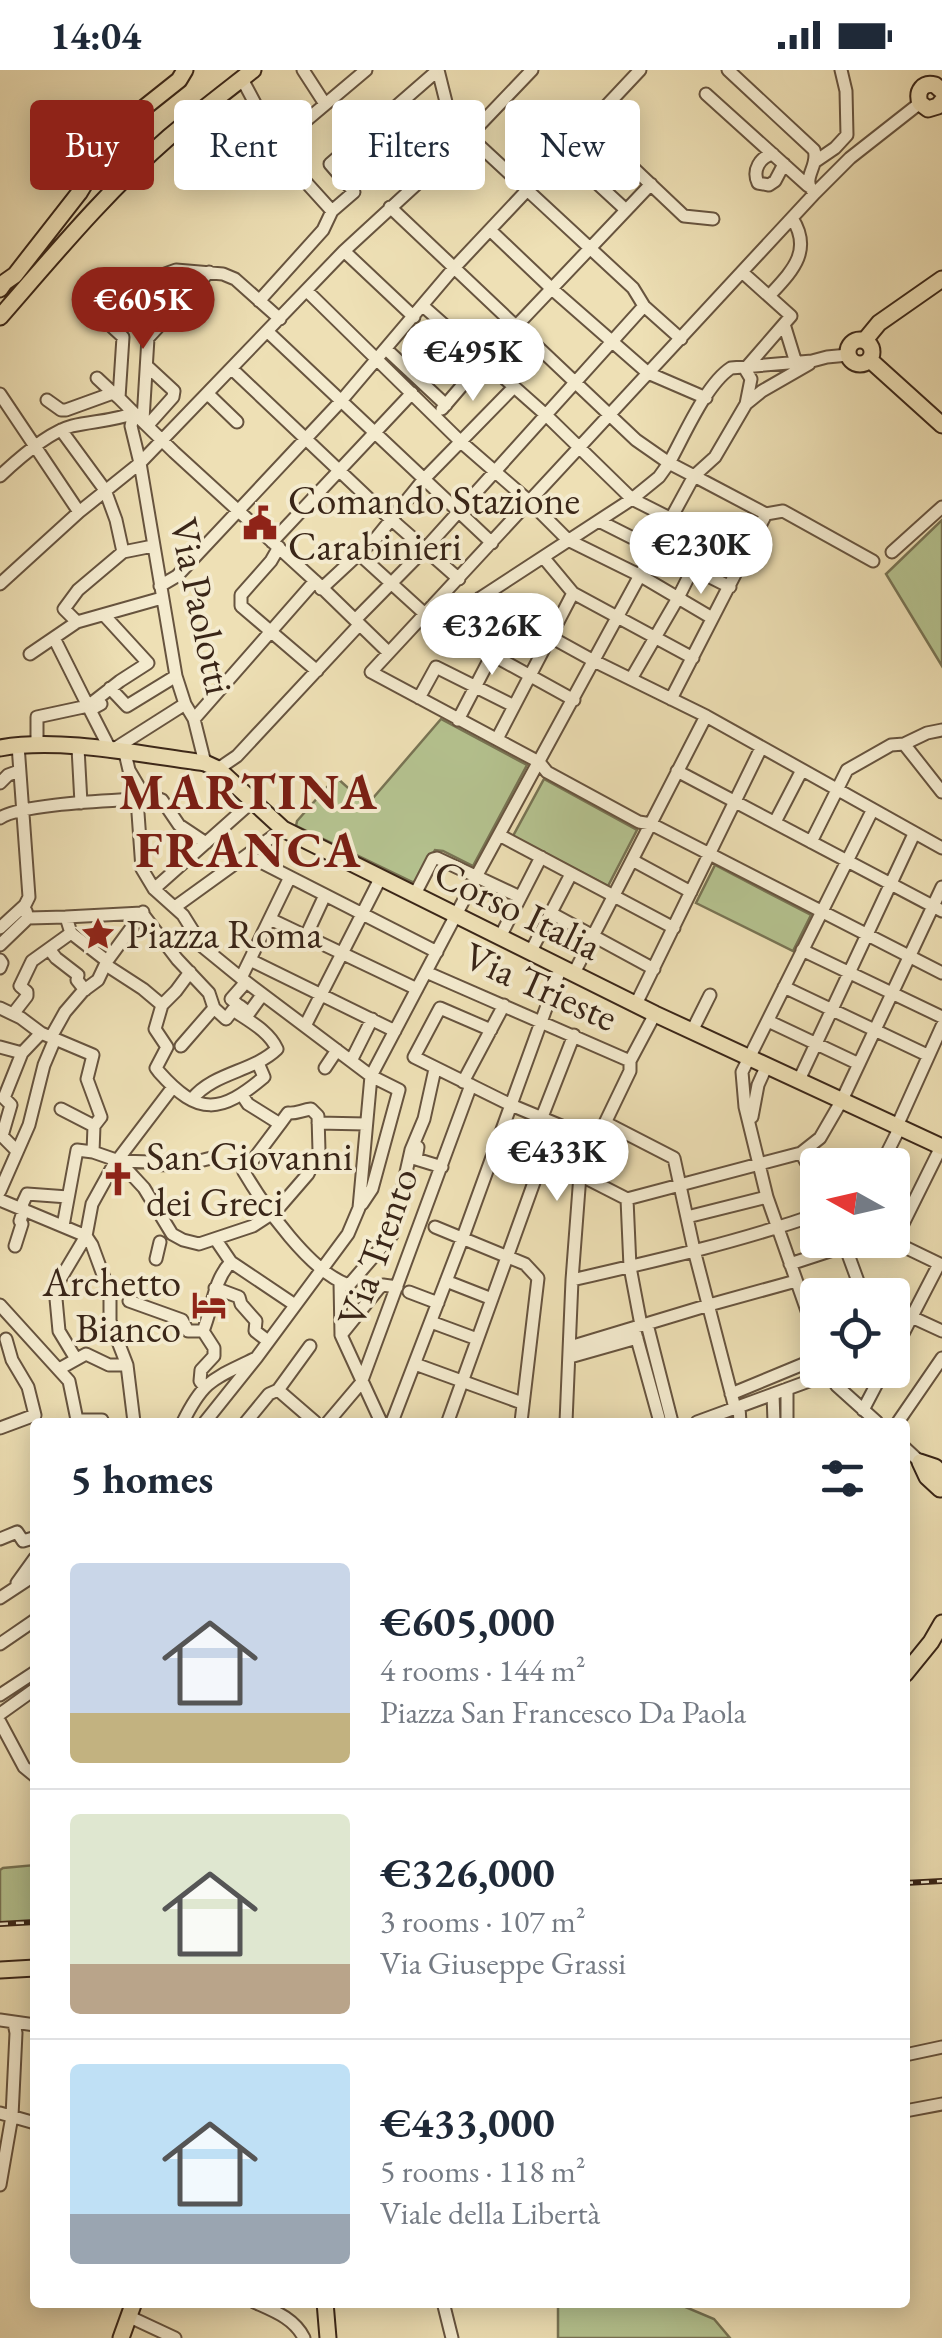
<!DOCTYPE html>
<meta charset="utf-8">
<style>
:root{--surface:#fff;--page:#f2f2f3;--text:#1f2937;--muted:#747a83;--line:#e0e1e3;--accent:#8f2418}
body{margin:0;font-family:"EB Garamond",serif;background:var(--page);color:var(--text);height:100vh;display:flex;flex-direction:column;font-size:38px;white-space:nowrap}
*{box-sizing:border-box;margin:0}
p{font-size:32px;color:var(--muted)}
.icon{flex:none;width:55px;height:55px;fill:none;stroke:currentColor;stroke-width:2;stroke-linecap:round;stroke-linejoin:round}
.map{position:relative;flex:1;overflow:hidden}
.details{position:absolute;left:30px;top:1348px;width:880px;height:890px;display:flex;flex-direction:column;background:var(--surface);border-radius:10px;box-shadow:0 5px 25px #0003}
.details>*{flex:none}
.guide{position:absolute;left:30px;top:30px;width:882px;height:90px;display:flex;gap:20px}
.needle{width:65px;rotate:278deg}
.fabs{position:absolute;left:800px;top:1078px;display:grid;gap:20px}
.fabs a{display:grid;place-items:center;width:110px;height:110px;border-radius:10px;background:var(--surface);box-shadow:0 5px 25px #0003;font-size:50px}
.price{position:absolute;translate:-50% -85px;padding:0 22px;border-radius:35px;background:#fff;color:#222;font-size:32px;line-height:65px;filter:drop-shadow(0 2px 5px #0008)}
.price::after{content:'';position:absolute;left:50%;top:60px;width:30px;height:22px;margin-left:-15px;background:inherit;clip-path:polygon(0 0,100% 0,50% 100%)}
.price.on{background:var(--accent);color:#fff}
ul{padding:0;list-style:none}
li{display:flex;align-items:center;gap:30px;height:250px;padding:0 40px}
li+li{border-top:2px solid var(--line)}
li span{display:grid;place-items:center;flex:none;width:280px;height:200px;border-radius:10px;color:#555}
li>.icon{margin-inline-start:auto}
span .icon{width:120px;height:120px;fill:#fffc;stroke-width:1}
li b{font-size:42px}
h2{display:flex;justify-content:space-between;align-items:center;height:120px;padding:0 40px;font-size:42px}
.pill{padding:0 35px;border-radius:10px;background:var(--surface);box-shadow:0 5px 25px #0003;font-size:35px;line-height:90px}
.pill.on{background:var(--accent);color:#fff}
.status{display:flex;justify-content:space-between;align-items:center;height:70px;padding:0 50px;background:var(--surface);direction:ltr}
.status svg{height:28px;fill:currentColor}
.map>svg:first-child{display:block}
.green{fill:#b5c390;stroke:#787454;stroke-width:2.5}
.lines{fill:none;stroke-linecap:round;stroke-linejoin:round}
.minor-casing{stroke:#67543f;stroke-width:15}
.major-casing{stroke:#3a2618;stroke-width:19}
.minor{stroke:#f4ebcf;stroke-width:11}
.major{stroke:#eee0b5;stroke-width:15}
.rail-casing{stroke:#3a2618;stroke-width:6}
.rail{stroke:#f4ebcf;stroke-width:2.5;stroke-dasharray:8;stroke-linecap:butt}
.labels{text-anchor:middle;stroke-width:8;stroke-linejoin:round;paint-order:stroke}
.poi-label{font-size:40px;fill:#3a2618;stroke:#f4ebcf;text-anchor:start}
.street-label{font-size:40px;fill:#3a2618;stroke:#f4ebcf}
.district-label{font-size:50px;font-weight:bold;letter-spacing:2.5px;fill:#7a1f14;stroke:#f4ebcf}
</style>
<div class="status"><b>14:04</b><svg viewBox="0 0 49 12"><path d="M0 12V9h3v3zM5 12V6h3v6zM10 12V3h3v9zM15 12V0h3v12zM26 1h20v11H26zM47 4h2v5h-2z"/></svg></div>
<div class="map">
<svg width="942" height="2268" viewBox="0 0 942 2268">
<rect width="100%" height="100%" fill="#eee0b5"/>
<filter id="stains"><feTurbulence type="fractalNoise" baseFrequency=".002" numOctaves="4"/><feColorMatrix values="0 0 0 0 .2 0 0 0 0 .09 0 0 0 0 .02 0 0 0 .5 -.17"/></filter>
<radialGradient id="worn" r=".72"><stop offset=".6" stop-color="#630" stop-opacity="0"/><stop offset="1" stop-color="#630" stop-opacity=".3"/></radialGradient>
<!-- green -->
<path class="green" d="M942,450V596L886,504Z
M441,649L527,695L473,796L443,781L435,780L415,812H412L296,756L297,751L336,707L367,735Z
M544,709L637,760L608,816L513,766Z
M715,795L811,845L793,881L696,833Z
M35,1795V1851L0,1853V1800L3,1798Z
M558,2233H676L714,2249L730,2268H558Z"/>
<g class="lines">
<!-- minor casing -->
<g class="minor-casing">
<path id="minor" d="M303,0L325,34
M438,0L447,36L469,66L633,218L644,236L681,269
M728,0L814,80C820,96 799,110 815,123
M242,9L284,88L332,141
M706,24L808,116
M920,33L850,88L815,123L371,602L539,692L547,702L639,752L651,754L942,903
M588,55L684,146L713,149
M277,75L366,0
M562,81L626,140
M773,84C760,87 752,100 758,113L769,115L775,111L784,94
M816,91L835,78L847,65L846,21L841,0
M390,137L636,370L669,393L659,407L632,429L445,551L434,534
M490,160L552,219L648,303L706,328
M344,181L414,247
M742,202L791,246L784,254L796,293
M307,221L461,372L530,432L568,470L641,506L712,548
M770,225C792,201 813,181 792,148
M259,231L323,160L332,141L354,122L330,94L438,0
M423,236L547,346L632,429L745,486
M110,255L123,267L119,328L134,343L131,356L140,393L176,606L185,634L194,649L205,693
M268,262L492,473
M148,268L209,202
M386,279L446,335
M484,290L651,114
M147,296L174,321L173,327L148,355
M232,299L384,443L459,509
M745,299L751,309L746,334L715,387L694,406L669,393C684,366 706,314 731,298L812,291L827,287L848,285
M745,299L784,254
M97,308L113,323
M0,324L79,442
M208,324L237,352
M47,330L61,340H66L113,323L119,328
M746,334L762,321L809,294
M442,339L479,296
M143,350L148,268L146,249L154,218L165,204L176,200L223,204L235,209L280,249
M61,360L105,420L116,450L123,482
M0,406C17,390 49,362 72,356C93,351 114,351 134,343L174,382L315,511L388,582
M766,444L783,441L873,491
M599,451L730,517
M272,472L412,323
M279,477L271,491L241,525V536L317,601
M892,482L942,437
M359,484L425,544
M543,487L573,523L693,588
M0,514L79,442L140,393L344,181L469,66L532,0
M160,516L177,506L341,331L453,199L640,0
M321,519L377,467L424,409L514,317
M480,528L594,591L706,646L942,778
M355,550L425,479L644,236
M445,551L451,562L574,630
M77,552L64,539L78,520L123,482L153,476
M54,568L88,636
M30,584L77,552L162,528
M631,609L678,528L708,468
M110,618L127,636L176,606
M419,628L436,597L514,636
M671,629L766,444
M101,634L90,640L111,681L185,634
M194,649L315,511
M458,650L512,546
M497,669L573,523
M904,674L942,722
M37,675V647L88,636L120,611L148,593L104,545
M78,678L81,733
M125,683L129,700L142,722
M218,699L237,686L359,555
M677,701L942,841
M0,713L8,705L19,701
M142,722L162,730L179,755L206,773
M137,729L142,799L154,819
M254,730L154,819L183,845L203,877L241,908L371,1006L399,1020L372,1119L362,1134
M0,748C22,734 107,731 137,729L142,722
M775,752L802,700
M499,765L674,858
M811,772L847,700L891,675L904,674L927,663L942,660
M247,785L437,882
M632,790L691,822
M415,824L433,789L437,788L520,827
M175,837L283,759
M551,843L654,899
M66,847L142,843L177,889L209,923L214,938L226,949L233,940
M28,848L66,847L71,863L107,891
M270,849L417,919
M0,858L25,835L29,827L18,675
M306,866L325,825
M500,867L541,787
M0,875L28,848L26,841
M49,879L56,888L78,905L77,910L85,920
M802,880L942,947
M530,883L571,804
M0,890L2,893L0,898
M250,890L395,961
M106,895L143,919L162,935
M190,902L176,921L162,935L155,959L167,977L156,998L159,1002C199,1047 221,1043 264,1007L258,993
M426,902L630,991
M574,903L706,646
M241,908L290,807
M784,917L925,984
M636,934L761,678
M238,935L231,929L246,912
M240,936L249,943L262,925
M0,938L21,948L41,963L93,985L87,1009L101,1047L94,1056L93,1082
M13,944L27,926V922L20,916L32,891L71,863
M768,951L859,994
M305,956L381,807
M491,960L440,938L414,987L511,1035L583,1065
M692,961L710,925
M51,967L65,942L83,921L98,910L107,891L143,842
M181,976L214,938
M0,977L22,983
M351,991L372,949
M325,998L337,980
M799,1010L914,764
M463,1012L504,935
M192,1029C214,1002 253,1002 277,979C269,961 249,951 233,940
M61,1039L94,1056
M542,1047L574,965
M752,1047L758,1015L767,995
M318,1053L366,1054
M606,1053L674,1088L694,1180L735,1338
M280,1054L244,1102C264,1136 311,1203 349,1215L392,1165L411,1080L424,1049L435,999
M897,1056L942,956
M418,1077L416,1089L442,1097
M17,1081L2,1066L11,1035L4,1028L22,983L41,963
M801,1083L818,1113
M119,1091L144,1118L172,1164L183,1170L199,1174L253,1156L276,1141L308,1104L319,1081L318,1046L311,1039C302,1040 296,1044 288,1043L280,1054L248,1034L242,1025
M881,1095L900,1057
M580,1105L627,1129L801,1083L820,1068L842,1030L942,817
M0,1121L29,1055L44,995L55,969
M627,1129L630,1197L641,1255
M0,1130L86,1166
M21,1137L27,1124L68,1127
M687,1147L767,1127
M63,1156L77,1080L93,1082L119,1091L151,1092L155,1095L188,1094L211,1088
M435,1157L525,1194L538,1208L521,1352
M86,1166L92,1175L110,1224V1251L127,1295L134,1352
M216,1170L231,1192L295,1235
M846,1170L845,1176L863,1225
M890,1170L942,1195
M894,1172L942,1075
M15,1176L22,1154L20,1151L24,1139
M156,1189L160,1172
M790,1194L845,1176
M572,1210C655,1191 738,1172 818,1144
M446,1211L492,1229
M340,1212L341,1265
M215,1218L239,1227L241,1234L256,1251L255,1261L268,1271
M409,1222L438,1233
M129,1231L182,1250L188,1261H203
M0,1235L69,1311L77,1350H102L103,1352
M892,1238L942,1261
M431,1252L477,1269
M647,1254L672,1352
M634,1258L660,1352
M818,1272L767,1127L745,1037L742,1002L872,741
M570,1277L709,1235L796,1211
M892,1285L939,1194
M570,1287L637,1268
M76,1289L59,1261L55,1218L86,1166L92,1134L113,1096L173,1017
M415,1294L522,1333
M59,1299L86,1284L109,1295H127
M827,1300L837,1316L877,1352
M204,1316L200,1311L201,1300L214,1286V1278L203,1261C213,1237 213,1211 231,1192
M787,1319V1352
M278,1320L310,1276
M731,1324L818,1288
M773,1324L774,1352
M739,1337L740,1352
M863,1340L884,1300
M448,1351L555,1054
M183,1352C204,1309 214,1309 254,1289
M205,1352L257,1287L348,1164L359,1138L371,1006L477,805L694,406L766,444
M246,1352L269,1324L278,1320L315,1352
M328,1352L361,1313L471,1015
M381,1352L341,1265L379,1218L383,1215L397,1217
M392,1352L463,1167L561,897
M566,1352L572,1210L580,1105L630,1001V991L655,944
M697,1352L809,1311L822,1300
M898,1352L942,1288
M0,1358L35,1345L28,1317L12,1290L6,1269
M905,1378L920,1392
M0,1469L17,1462L23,1471L33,1468L35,1470
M17,1513L35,1488
M0,1528L35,1505
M0,1574L35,1550
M0,1625L35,1602
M0,1644L35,1619
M0,1652L24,1697L35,1706
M0,1950L35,1955
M905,1985L942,1977
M905,2041L942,2034
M0,2043L35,2053
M0,2115L12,2046L16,1963L14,1953
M254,2232C274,2241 294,2248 304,2268
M443,2232L452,2268
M130,2247L175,2268"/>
</g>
<!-- major casing -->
<g class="major-casing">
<path id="major" d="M942,21L935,15C923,12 916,21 920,33L928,39L938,36L942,31
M0,219L5,212L15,205L79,123L110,72L135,45L179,10L185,0
M0,247C54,185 107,121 169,67C196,44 225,22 253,0
M848 282a12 12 0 1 1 24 0a12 12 0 1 1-24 0Z
M865,270L879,253L942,209
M870,290L942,355
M0,678C62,667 142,685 205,693L218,699L283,759L297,766L655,944L942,1077
M920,1392L927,1407L940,1419
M920,1392L935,1397L942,1404
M905,1604L931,1572L942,1553
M0,1900L35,1898
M325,2232L328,2268
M121,2268L134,2232"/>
</g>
<!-- minor -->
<use href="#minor" class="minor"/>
<!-- major -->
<use href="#major" class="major"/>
<!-- rail casing -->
<g class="rail-casing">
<path id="rail" d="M905,1813L942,1811
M0,1854L35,1852"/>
</g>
<!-- rail -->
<use href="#rail" class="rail"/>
</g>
<!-- icons -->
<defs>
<g id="civic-bare" transform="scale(2.7)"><path d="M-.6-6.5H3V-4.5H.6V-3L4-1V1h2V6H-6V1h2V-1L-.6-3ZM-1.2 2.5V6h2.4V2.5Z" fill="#8f2418" stroke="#f4ebcf" stroke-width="2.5" paint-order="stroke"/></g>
<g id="sight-bare" transform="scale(2.7)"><path d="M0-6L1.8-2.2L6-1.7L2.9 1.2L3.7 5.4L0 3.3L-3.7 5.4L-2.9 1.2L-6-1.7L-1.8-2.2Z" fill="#8f2418" stroke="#f4ebcf" stroke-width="2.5" paint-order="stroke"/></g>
<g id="church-bare" transform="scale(2.7)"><path d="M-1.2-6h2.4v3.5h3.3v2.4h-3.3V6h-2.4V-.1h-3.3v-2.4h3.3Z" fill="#8f2418" stroke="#f4ebcf" stroke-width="2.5" paint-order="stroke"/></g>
<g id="hotel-bare" transform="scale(2.7)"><path d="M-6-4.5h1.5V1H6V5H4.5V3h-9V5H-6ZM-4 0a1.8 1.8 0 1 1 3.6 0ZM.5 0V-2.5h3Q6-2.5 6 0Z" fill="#8f2418" stroke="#f4ebcf" stroke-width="2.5" paint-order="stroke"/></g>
</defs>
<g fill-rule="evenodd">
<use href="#civic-bare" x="260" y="453"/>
<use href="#sight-bare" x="98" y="864"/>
<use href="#church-bare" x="118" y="1109"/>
<use href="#hotel-bare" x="209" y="1235"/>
</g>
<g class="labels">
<!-- poi labels -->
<g class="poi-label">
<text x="288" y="444">Comando Stazione<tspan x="288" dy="46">Carabinieri</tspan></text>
<text x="126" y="878">Piazza Roma</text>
<text x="146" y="1100">San Giovanni<tspan x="146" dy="46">dei Greci</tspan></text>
<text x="181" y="1226" text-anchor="end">Archetto<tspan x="181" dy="46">Bianco</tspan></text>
</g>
<!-- street labels -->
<g class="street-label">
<text transform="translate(202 536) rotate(78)" y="14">Via Paolotti</text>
<text transform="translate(518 839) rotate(26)" y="14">Corso Italia</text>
<text transform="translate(541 916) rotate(24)" y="14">Via Trieste</text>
<text transform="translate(377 1177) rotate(-70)" y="14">Via Trento</text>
</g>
<!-- district labels -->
<g class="district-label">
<text x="249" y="739">MARTINA<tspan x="249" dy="58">FRANCA</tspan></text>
</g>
</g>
<rect width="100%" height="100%" filter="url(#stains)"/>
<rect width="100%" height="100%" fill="url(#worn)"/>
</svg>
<div class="fabs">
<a><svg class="needle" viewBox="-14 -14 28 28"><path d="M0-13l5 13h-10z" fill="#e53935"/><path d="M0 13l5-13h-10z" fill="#747a83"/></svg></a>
<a><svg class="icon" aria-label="locate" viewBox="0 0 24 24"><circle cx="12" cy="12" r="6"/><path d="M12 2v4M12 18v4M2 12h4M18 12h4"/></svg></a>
</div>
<b class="price on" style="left:143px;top:282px">€605K</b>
<b class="price" style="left:473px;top:334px">€495K</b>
<b class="price" style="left:701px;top:527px">€230K</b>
<b class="price" style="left:492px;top:608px">€326K</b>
<b class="price" style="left:557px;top:1134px">€433K</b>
<div class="guide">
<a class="pill on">Buy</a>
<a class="pill">Rent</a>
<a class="pill">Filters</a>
<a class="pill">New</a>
</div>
<section class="details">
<h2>5 homes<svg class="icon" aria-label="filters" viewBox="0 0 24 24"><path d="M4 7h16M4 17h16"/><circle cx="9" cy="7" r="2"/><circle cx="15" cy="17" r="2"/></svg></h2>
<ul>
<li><span style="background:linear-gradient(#c9d6e8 75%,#c2b280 0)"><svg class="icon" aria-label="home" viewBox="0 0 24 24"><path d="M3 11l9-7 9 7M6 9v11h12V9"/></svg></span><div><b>€605,000</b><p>4 rooms · 144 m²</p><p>Piazza San Francesco Da Paola</p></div></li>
<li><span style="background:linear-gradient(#dfe7d0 75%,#b9a48a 0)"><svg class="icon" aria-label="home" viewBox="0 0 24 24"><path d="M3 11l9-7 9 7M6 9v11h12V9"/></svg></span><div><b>€326,000</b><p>3 rooms · 107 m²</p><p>Via Giuseppe Grassi</p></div></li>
<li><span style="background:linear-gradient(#bfe0f5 75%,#9aa5b1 0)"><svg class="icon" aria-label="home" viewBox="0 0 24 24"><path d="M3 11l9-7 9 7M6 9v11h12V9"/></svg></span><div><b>€433,000</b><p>5 rooms · 118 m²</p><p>Viale della Libertà</p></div></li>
</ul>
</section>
</div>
